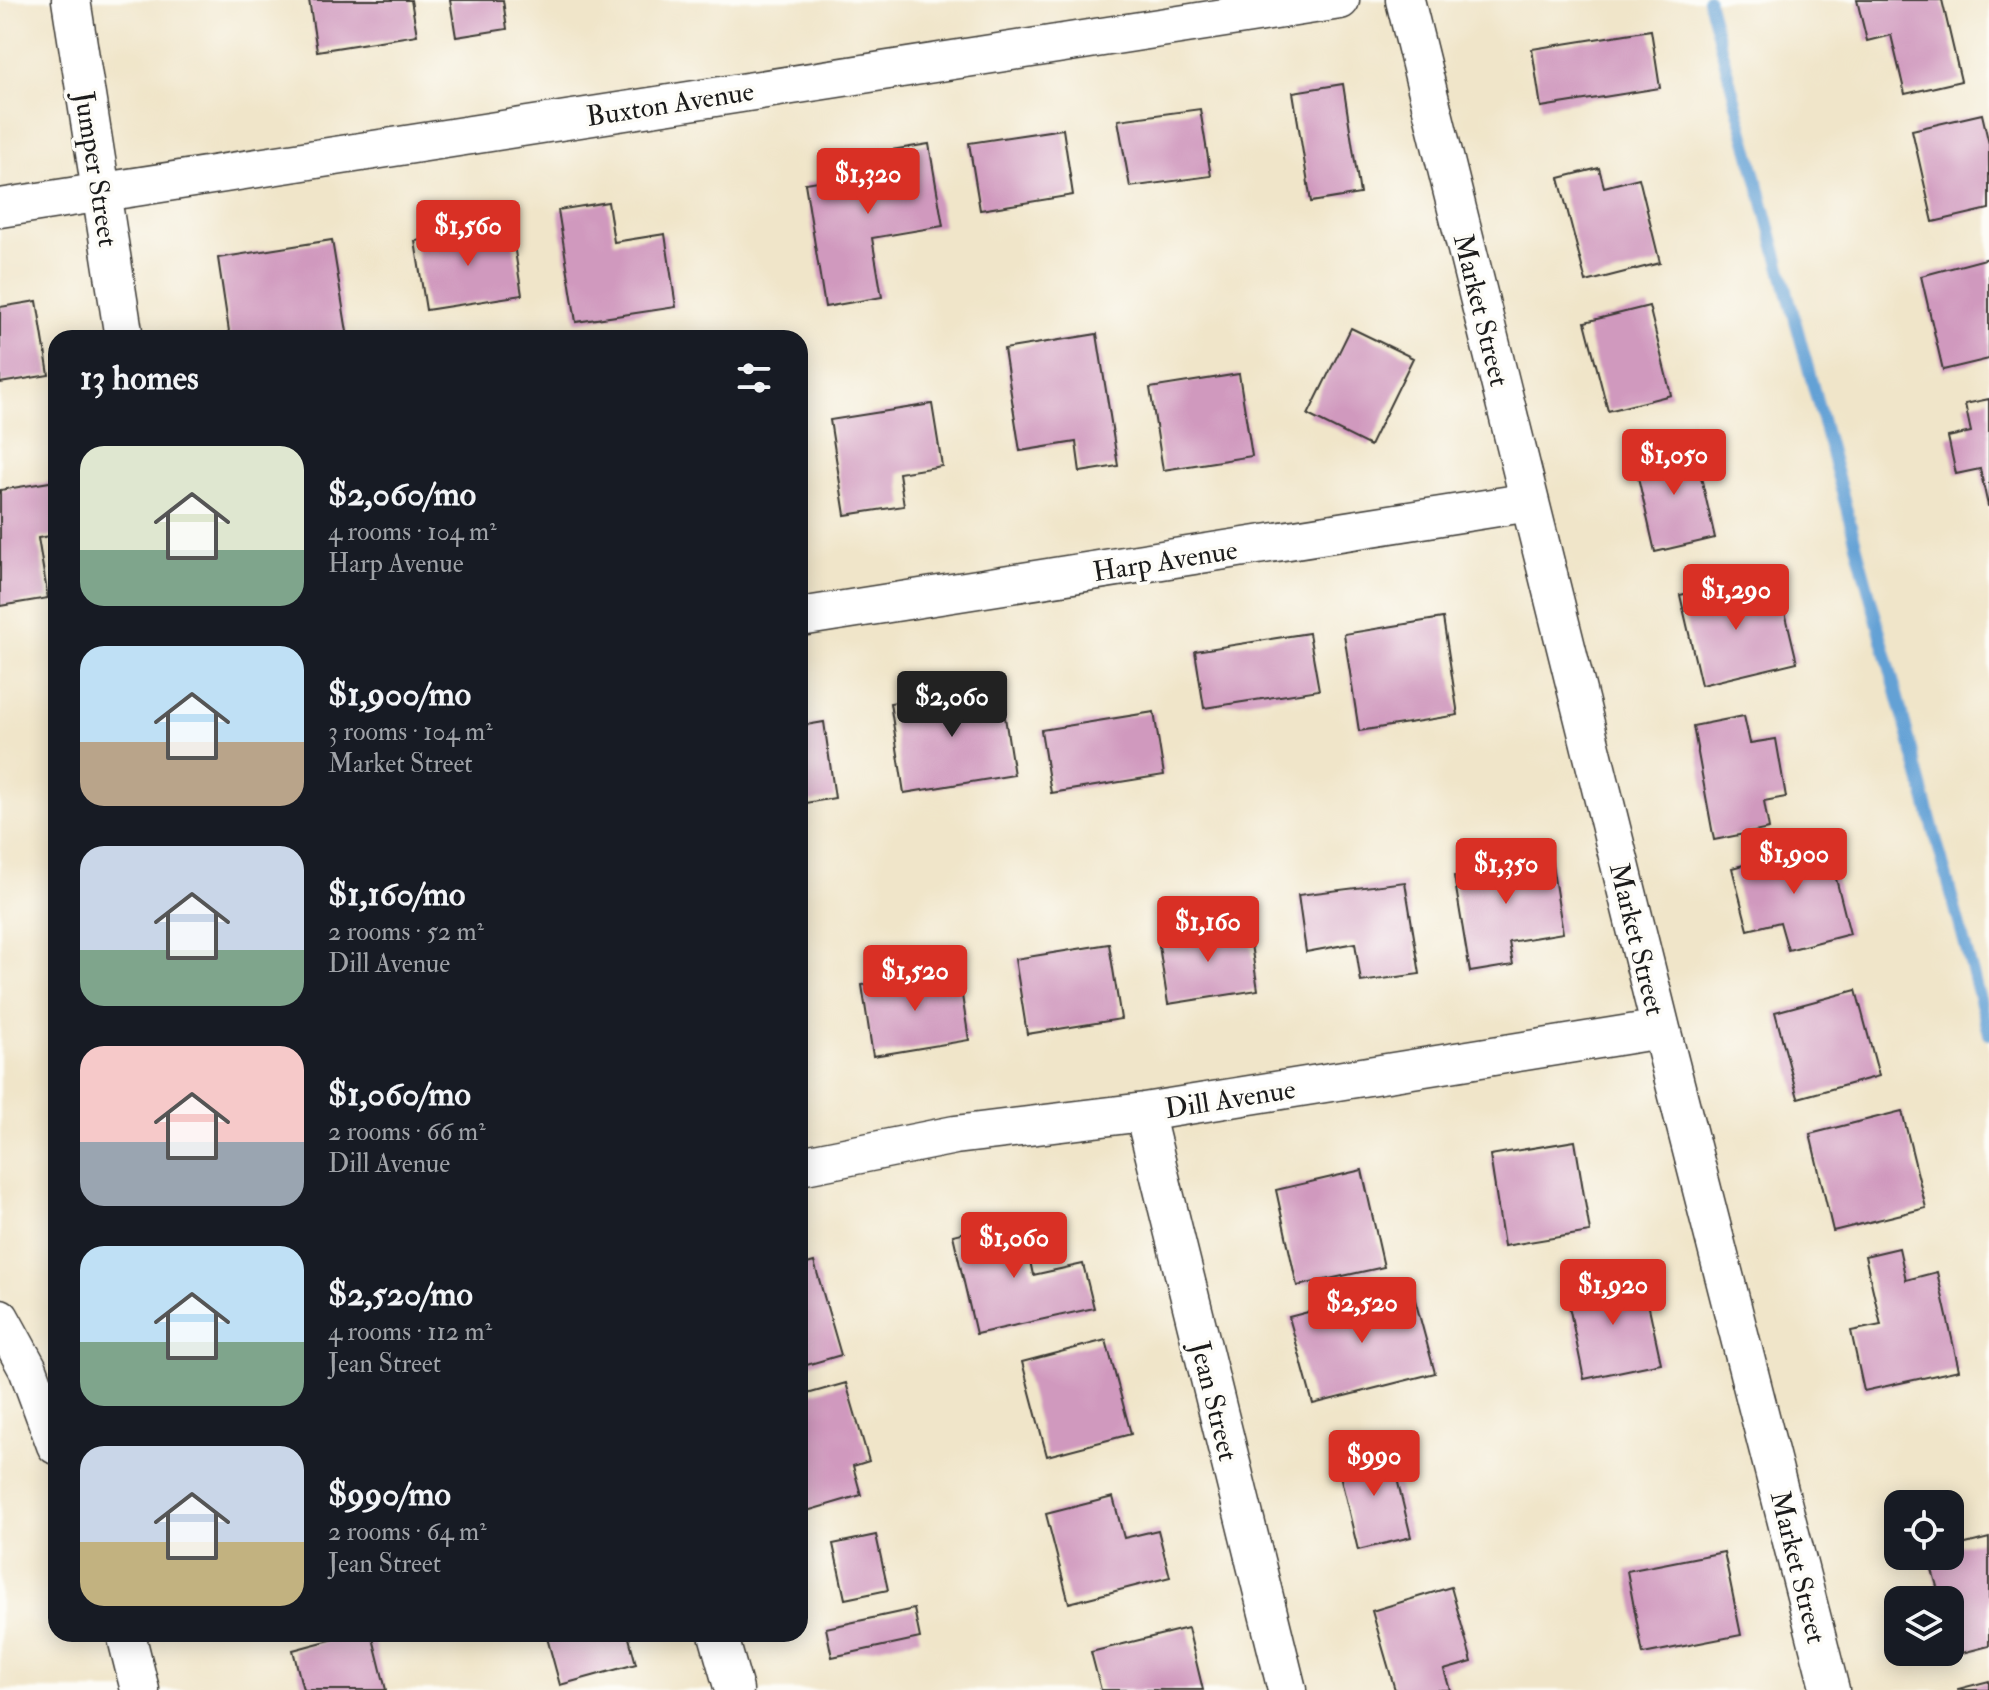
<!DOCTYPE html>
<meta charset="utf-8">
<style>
:root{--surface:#171b24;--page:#242831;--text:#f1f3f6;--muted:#9ea1a6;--accent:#d93025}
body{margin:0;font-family:"IM FELL Double Pica",serif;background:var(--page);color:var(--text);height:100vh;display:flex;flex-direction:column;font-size:30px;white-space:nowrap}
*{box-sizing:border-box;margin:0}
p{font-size:26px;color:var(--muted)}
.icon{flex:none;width:44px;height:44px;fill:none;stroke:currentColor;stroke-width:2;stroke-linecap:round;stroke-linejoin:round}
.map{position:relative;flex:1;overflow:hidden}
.side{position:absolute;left:48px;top:330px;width:760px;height:1312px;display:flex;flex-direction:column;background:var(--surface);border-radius:24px;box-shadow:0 4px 20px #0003}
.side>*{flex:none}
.tools{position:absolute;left:1884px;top:1490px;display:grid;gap:16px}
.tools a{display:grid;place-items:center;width:80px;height:80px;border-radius:16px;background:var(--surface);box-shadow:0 4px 20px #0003;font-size:40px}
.price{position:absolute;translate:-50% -68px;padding:0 18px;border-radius:8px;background:var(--accent);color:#fff;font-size:26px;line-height:52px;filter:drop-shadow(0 2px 4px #0008)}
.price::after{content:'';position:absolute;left:50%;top:48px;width:24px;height:18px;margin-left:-12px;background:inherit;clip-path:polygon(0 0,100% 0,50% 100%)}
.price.on{background:#222;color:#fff}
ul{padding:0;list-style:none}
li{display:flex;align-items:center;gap:24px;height:200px;padding:0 32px}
li span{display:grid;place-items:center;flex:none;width:224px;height:160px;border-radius:24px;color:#555}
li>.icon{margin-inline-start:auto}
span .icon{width:96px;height:96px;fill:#fffc;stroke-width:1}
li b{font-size:34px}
h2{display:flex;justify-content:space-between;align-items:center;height:96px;padding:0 32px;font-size:34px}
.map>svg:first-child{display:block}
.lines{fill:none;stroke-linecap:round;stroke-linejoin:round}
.stream{stroke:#64a1d5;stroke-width:12}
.building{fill:#d099be}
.street-casing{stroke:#3c3a36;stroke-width:41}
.street{stroke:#fff;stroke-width:38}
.labels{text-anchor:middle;stroke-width:7;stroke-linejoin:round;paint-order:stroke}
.street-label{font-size:28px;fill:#1c1c1c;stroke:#fdfcf7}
</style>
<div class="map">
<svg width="1989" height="1690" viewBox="0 0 1989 1690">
<rect width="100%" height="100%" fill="#fdfcf7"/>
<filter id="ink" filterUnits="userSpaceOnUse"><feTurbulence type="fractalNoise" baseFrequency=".0125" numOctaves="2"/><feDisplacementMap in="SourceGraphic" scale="16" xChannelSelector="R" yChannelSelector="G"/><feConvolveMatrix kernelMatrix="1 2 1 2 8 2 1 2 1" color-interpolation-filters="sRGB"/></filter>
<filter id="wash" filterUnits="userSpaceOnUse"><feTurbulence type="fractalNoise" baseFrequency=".006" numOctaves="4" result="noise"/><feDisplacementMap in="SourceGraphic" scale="32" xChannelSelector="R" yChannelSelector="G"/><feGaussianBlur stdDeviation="1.8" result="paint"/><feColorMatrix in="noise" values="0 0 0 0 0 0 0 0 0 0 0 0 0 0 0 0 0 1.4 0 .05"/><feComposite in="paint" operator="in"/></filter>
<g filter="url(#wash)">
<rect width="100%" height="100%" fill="#f0e5c9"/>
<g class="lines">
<!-- stream -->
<path class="stream" d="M1708,0L1989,1033"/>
</g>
<g id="blocks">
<!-- building -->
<path class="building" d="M309,0H411L417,35L317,51Z
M450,0H503L507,29L456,37Z
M1857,0H1942L1961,81L1905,94L1891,35L1867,41Z
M1651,30L1660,88L1541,107L1532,49Z
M1343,84L1360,194L1311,202L1293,92Z
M1200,109L1211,176L1130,187L1118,120Z
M1982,114L1989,144V209L1933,222L1912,130Z
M1063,129L1073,195L980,210L969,143Z
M929,144L943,226L872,238L882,297L825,307L805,183L832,179L829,160Z
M1599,168L1604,187L1639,178L1660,263L1586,282L1559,178Z
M608,202L614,242L665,234L676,307L576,322L558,210Z
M511,226L522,295L426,310L415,241Z
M332,240L348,338H230L218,258Z
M1989,258V359L1943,370L1921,276Z
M37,301L49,375L0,383V307Z
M1649,306L1671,395L1608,411L1585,322Z
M1351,328L1413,358L1370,446L1308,415Z
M1097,334L1118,466L1080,472L1076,442L1020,451L1004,349Z
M1239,374L1252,456L1163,470L1150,388Z
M1989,399V506H1988L1980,469L1956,474L1948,437L1971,432L1965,404Z
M932,404L942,466L899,473L904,506L845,515L830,420Z
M1693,442L1715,538L1655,552L1633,455Z
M56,481V535L38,538L48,598L0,606V490Z
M1746,580L1750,602L1781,595L1797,662L1701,685L1680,595Z
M1443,618L1458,715L1359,731L1344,634Z
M1309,633L1319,690L1204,708L1195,651Z
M1000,685L1014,775L904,793L890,703Z
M1154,712L1164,775L1051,793L1041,730Z
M1744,716L1750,743L1776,739L1786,797L1764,801L1769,829L1714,840L1693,726Z
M824,722L835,798L800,804V726Z
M1827,843L1850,934L1788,950L1780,922L1748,930L1732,868Z
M1523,844L1524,861L1551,858L1563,933L1509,942L1513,965L1470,972L1454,876L1484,872L1482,852Z
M1405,882L1420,974L1361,982L1355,943L1306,952L1298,895Z
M1248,925L1258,990L1168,1004L1158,939Z
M1109,944L1121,1019L1027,1034L1015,959Z
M958,970L969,1040L873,1056L862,985Z
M1856,990L1879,1076L1798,1098L1775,1012Z
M1902,1111L1926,1208L1833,1231L1810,1134Z
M1575,1141L1590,1232L1504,1246L1490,1155Z
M1362,1170L1384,1267L1297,1286L1276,1190Z
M1021,1219L1033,1275L1083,1264L1094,1308L976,1334L953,1235Z
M1899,1248L1906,1280L1937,1272L1959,1370L1864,1391L1851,1331L1881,1325L1865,1256Z
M814,1262L841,1355L800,1367V1266Z
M1642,1275L1661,1363L1584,1379L1566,1291Z
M1411,1285L1435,1373L1313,1404L1289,1317Z
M1106,1340L1131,1434L1047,1456L1022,1362Z
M846,1383L869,1461L853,1466L861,1495L800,1513V1396Z
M1389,1445L1411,1537L1358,1550L1336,1458Z
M1113,1497L1124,1538L1158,1530L1170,1577L1069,1603L1046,1514Z
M876,1535L888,1590L845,1599L833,1544Z
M1989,1538V1646L1939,1659L1937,1652H1950V1600H1941L1928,1556H1950V1548Z
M1724,1552L1741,1635L1643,1654L1627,1571Z
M1451,1587L1472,1662L1444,1670L1450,1690H1395L1372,1611Z
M914,1609L920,1638L832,1657L826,1628Z
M1188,1628L1203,1690H1101L1091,1652Z
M353,1634H372L386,1690H303L293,1650Z
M546,1634H628L636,1664L560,1685Z
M1989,1681V1690H1958V1689Z"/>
</g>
</g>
<g filter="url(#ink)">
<use href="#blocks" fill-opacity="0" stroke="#3c3a36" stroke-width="2"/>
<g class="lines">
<!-- street casing -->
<g class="street-casing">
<path id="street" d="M71,0L124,338
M1405,0L1661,1029L1830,1690
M0,208L1340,0
M800,617L1530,502
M1144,1112L1287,1690
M800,1166L955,1135L1144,1112L1661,1029
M0,1318L28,1369L56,1445
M126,1634L140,1690
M718,1634L734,1690"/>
</g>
<!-- street -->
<use href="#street" class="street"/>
</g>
</g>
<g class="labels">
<!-- street labels -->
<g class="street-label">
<text transform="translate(670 103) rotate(-9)" y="10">Buxton Avenue</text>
<text transform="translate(97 169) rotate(81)" y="10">Jumper Street</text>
<text transform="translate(1482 310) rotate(76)" y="10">Market Street</text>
<text transform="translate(1165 560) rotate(-9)" y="10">Harp Avenue</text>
<text transform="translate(1638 939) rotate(76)" y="10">Market Street</text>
<text transform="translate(1230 1098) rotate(-9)" y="10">Dill Avenue</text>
<text transform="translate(1215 1401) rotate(76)" y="10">Jean Street</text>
<text transform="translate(1799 1567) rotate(76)" y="10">Market Street</text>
</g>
</g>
</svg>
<div class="tools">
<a><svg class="icon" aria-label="locate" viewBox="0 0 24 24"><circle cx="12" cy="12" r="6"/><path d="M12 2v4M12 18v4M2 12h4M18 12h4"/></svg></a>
<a><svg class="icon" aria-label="layers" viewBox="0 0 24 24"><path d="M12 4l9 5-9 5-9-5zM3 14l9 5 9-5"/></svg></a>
</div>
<b class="price" style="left:868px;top:216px">$1,320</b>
<b class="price" style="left:468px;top:268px">$1,560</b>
<b class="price" style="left:1674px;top:497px">$1,050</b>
<b class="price" style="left:1736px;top:632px">$1,290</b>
<b class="price on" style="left:952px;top:739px">$2,060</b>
<b class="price" style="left:1794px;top:896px">$1,900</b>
<b class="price" style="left:1506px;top:906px">$1,350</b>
<b class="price" style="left:1208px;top:964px">$1,160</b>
<b class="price" style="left:915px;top:1013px">$1,520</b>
<b class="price" style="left:1014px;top:1280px">$1,060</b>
<b class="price" style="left:1613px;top:1327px">$1,920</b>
<b class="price" style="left:1362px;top:1345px">$2,520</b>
<b class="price" style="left:1374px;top:1498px">$990</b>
<section class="side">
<h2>13 homes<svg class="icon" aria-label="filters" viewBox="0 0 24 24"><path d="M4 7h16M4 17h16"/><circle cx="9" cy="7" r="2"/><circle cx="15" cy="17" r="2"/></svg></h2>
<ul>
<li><span style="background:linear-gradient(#dfe7d0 65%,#7fa58c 0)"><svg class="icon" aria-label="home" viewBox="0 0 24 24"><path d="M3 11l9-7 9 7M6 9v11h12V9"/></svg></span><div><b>$2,060/mo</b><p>4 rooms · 104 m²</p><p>Harp Avenue</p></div></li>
<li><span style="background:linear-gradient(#bfe0f5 60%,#b9a48a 0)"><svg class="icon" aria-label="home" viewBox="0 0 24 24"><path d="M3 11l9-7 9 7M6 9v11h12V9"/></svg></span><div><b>$1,900/mo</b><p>3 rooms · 104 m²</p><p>Market Street</p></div></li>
<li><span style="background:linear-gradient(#c9d6e8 65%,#7fa58c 0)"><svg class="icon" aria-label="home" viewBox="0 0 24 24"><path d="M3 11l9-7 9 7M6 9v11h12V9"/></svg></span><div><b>$1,160/mo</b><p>2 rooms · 52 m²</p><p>Dill Avenue</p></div></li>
<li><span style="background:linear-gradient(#f6c9c9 60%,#9aa5b1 0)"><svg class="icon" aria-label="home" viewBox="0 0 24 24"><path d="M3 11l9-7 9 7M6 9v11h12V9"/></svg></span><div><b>$1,060/mo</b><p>2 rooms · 66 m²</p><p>Dill Avenue</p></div></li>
<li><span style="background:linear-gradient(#bfe0f5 60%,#7fa58c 0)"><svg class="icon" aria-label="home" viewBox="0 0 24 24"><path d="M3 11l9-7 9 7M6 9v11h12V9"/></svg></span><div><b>$2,520/mo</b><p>4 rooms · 112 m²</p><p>Jean Street</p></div></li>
<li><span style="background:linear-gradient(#c9d6e8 60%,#c2b280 0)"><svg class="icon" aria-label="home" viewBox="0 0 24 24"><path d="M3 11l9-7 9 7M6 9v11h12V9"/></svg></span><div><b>$990/mo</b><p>2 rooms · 64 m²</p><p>Jean Street</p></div></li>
</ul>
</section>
</div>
